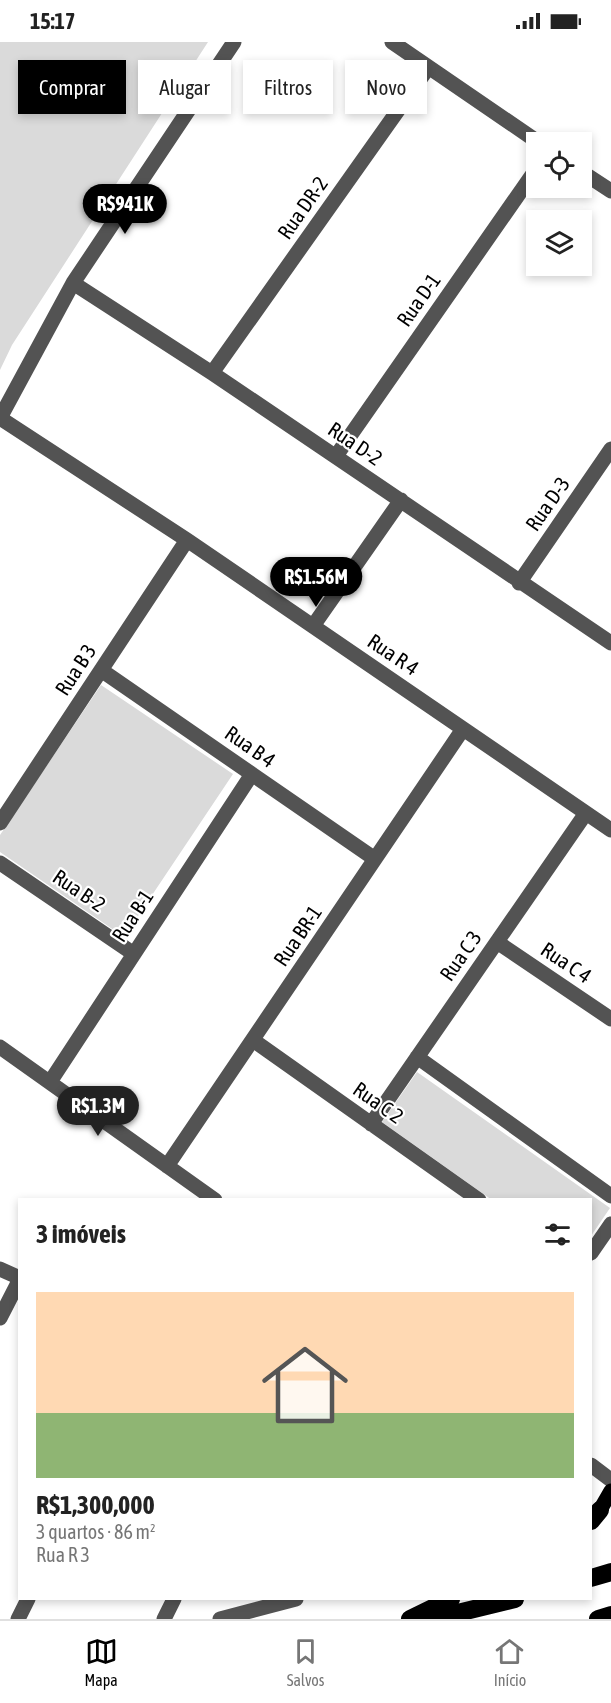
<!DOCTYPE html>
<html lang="pt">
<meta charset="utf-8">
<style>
:root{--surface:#fff;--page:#f6f6f6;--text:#222;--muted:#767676;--line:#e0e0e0;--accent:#000}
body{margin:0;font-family:"Asap Condensed",sans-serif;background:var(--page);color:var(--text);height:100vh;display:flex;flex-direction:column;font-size:22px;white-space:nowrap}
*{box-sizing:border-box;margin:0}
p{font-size:20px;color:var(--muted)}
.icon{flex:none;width:33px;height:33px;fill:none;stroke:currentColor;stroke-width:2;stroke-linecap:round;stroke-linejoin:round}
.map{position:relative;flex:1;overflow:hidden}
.side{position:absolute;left:18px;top:1156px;width:574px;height:402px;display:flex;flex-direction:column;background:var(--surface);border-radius:0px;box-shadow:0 3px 9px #0003}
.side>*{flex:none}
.hud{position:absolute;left:18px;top:18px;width:576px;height:54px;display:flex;gap:12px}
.fabs{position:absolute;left:526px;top:90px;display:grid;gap:12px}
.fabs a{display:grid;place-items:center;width:66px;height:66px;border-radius:0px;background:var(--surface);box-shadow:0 3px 9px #0003;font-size:30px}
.price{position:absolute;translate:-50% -51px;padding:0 14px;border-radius:21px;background:var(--accent);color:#fff;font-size:20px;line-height:39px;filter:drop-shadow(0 2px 3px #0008)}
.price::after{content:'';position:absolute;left:50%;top:36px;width:18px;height:14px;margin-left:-9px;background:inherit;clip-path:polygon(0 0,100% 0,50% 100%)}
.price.on{background:#222;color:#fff}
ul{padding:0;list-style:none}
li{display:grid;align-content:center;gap:12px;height:318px;padding:0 18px}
li span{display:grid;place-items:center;height:186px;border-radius:0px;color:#555}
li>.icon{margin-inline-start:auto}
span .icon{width:108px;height:108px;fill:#fffc;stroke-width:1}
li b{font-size:26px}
h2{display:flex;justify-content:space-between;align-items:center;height:72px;padding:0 18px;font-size:26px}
.chip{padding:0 21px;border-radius:0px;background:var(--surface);box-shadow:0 3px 9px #0003;font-size:21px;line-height:54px}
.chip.on{background:var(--accent);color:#fff}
.status{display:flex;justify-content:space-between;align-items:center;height:42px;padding:0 30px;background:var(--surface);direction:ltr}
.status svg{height:16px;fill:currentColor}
.tabs{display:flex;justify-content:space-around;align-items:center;height:84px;border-top:2px solid var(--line);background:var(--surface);font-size:16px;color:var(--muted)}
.tabs a{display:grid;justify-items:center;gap:3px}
.tabs .on{color:var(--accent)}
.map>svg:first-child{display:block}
.green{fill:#dadada}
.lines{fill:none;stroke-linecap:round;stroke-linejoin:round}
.minor{stroke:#535353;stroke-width:15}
.major{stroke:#000;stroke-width:15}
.highway{stroke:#000;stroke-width:18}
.labels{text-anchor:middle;stroke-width:4.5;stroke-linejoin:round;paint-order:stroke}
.street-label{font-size:21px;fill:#000;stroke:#fff}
</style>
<div class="status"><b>15:17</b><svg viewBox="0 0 49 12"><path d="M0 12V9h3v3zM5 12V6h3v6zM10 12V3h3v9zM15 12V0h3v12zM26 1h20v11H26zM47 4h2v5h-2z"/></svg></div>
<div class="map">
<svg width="611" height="1577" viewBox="0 0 611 1577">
<rect width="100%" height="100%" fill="#fff"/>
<!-- green -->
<path class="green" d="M0,0H208L12,303L0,328Z
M101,643L233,732L124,895L0,810V793Z
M417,1030L610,1166L591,1194V1158H492L382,1080Z"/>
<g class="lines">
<!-- minor -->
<path class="minor" d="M392,0L538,100
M582,130L611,149
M73,241L212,331L611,601
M212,331L428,26
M0,376L187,498L611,788
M0,376L73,241L234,0
M336,414L537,126
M519,541L611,407
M313,584L401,458
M101,628L375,817
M0,781L187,498
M0,821L134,912
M497,900L611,977
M253,998L479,1158
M0,1005L215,1158
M417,1015L611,1154
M50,1040L252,732
M371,1082L586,771
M167,1124L463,687
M591,1211L611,1182
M0,1227L20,1236
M0,1276L20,1237
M591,1423L611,1438
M18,1577L28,1557
M164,1577L174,1557
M220,1577L296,1557"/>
<!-- major -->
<path class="major" d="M600,1468L611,1449"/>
<!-- highway -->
<path class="highway" d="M591,1479L600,1468
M591,1536L611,1530
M410,1577L451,1557
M433,1577L515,1557
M598,1577L611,1573"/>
</g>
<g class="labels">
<!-- street labels -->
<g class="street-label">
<text transform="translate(303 166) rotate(-55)" y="7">Rua DR-2</text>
<text transform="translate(419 258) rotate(-55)" y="7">Rua D-1</text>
<text transform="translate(355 402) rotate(34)" y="7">Rua D-2</text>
<text transform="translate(548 462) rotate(-55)" y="7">Rua D-3</text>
<text transform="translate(393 613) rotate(34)" y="7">Rua R 4</text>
<text transform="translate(76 628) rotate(-57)" y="7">Rua B 3</text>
<text transform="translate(250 705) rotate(35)" y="7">Rua B 4</text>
<text transform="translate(79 849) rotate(34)" y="7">Rua B-2</text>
<text transform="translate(133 874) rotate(-57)" y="7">Rua B-1</text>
<text transform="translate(298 894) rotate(-56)" y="7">Rua BR-1</text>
<text transform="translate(461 914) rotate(-55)" y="7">Rua C 3</text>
<text transform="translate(566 921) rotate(34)" y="7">Rua C 4</text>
<text transform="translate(378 1061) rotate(35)" y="7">Rua C 2</text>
</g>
</g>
</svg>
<div class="fabs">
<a><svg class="icon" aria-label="locate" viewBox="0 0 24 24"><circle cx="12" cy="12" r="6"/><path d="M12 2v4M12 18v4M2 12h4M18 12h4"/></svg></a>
<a><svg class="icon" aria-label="layers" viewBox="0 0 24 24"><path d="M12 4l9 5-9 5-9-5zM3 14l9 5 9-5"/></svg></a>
</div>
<b class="price" style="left:125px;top:193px">R$941K</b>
<b class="price" style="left:316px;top:566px">R$1.56M</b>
<b class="price on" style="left:98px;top:1095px">R$1.3M</b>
<div class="hud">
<a class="chip on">Comprar</a>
<a class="chip">Alugar</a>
<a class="chip">Filtros</a>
<a class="chip">Novo</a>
</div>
<section class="side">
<h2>3 imóveis<svg class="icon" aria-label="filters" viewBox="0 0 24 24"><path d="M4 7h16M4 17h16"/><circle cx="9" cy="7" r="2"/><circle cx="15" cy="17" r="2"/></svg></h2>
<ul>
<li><span style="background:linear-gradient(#ffd9b3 65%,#8fb573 0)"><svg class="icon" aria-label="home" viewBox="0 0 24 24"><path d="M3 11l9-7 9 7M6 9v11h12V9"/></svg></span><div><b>R$1,300,000</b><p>3 quartos · 86 m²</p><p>Rua R 3</p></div></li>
</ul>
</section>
</div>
<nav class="tabs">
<a class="on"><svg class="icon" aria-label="map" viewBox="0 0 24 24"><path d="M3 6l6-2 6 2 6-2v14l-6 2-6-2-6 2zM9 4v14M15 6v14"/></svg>Mapa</a>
<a><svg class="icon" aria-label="saved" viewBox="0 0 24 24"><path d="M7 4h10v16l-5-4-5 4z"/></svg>Salvos</a>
<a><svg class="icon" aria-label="home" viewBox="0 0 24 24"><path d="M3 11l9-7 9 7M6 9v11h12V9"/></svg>Início</a>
</nav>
